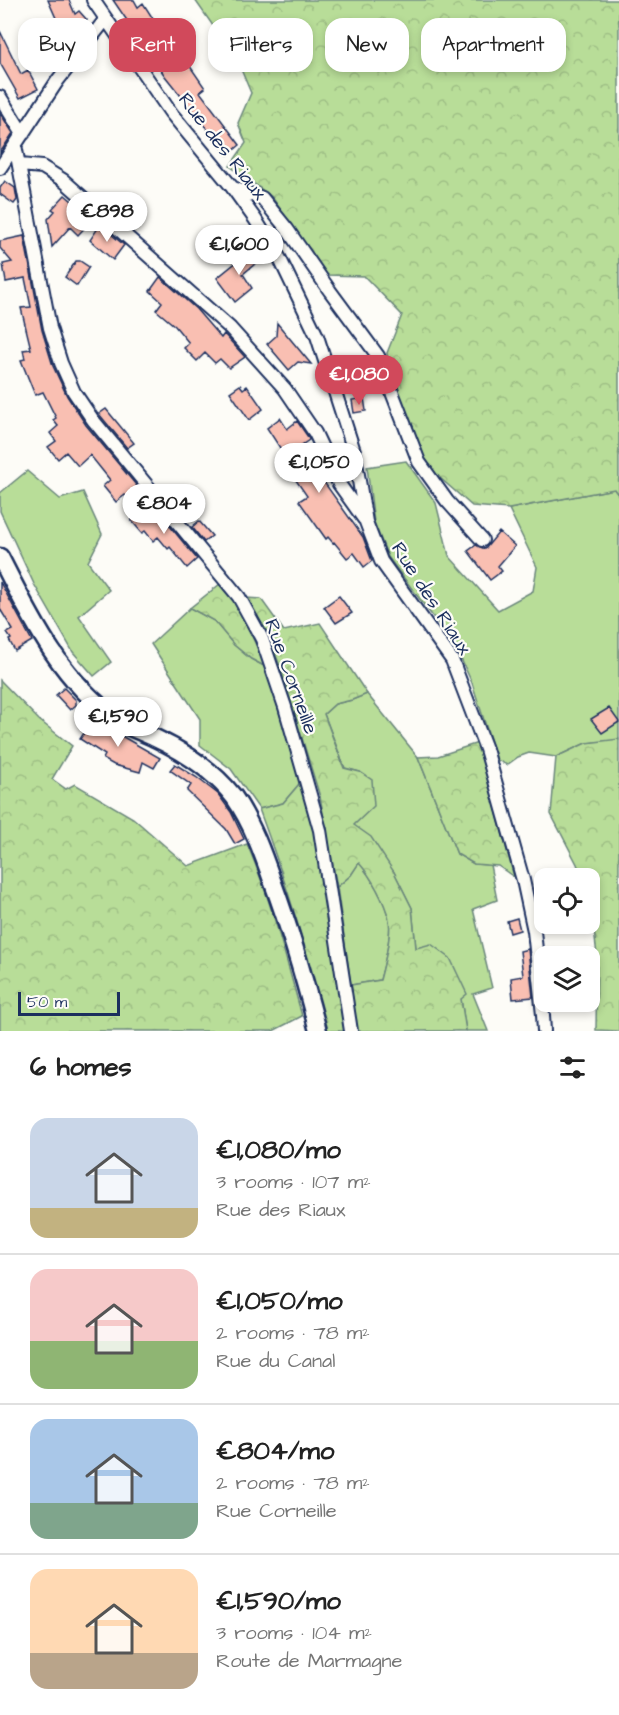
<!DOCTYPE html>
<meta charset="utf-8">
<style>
:root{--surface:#fff;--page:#f2f2f2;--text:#222;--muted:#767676;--line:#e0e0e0;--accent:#d1495b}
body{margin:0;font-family:"Architects Daughter",sans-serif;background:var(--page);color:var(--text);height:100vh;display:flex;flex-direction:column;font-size:22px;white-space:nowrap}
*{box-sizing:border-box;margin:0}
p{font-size:20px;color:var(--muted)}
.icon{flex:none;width:33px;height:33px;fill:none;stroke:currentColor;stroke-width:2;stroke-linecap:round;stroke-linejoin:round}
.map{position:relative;height:1031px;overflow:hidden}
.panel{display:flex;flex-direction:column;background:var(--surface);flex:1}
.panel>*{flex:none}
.hud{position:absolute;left:18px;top:18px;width:584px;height:54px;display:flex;gap:12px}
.buttons{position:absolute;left:534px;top:868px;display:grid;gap:12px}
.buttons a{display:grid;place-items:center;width:66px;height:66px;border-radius:12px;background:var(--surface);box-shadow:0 3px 9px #0003;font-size:30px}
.scale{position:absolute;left:18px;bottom:15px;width:102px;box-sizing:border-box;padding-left:6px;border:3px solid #1b2f5e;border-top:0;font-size:16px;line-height:21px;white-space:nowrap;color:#1b2f5e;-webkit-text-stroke:4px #fdfcf7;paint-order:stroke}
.price{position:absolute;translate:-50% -51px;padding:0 14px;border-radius:21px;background:#fff;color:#222;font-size:20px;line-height:39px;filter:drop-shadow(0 2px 3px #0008)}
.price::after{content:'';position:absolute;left:50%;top:36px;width:18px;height:14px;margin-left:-9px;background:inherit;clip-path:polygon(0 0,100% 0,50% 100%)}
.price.selected{background:var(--accent);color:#fff}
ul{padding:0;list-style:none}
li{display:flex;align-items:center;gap:18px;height:150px;padding:0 30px}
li+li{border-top:2px solid var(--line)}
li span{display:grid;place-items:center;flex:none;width:168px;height:120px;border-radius:18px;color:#555}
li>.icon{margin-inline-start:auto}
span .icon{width:72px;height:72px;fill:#fffc;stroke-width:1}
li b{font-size:26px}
h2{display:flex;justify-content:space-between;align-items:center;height:72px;padding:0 30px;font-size:26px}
.chip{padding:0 21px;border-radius:18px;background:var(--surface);box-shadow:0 3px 9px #0003;font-size:21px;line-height:54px}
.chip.selected{background:var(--accent);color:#fff}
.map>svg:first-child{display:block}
.green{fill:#b8dd98;stroke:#6a867b;stroke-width:1.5}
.forest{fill:url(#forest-crowns);stroke:#6a867b;stroke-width:1.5}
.building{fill:#f9bfb2;stroke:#1b2f5e;stroke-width:1.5}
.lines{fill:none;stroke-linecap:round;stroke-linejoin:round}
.street-casing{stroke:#1b2f5e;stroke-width:16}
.secondary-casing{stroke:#1b2f5e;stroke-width:21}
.street{stroke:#fdfcf7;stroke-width:12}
.secondary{stroke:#fdfcf7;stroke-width:16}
.labels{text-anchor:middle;stroke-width:4.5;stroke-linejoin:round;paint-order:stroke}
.street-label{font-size:20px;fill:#1b2f5e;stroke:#fdfcf7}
</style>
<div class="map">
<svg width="619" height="1031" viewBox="0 0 619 1031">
<defs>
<pattern id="forest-crowns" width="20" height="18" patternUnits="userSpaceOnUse" patternTransform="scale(1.5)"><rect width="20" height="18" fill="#b8dd98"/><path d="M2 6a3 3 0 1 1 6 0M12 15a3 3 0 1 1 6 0" fill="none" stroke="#9ebe85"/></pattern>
</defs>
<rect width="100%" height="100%" fill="#fdfcf7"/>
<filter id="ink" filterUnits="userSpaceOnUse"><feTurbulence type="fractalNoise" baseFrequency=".0167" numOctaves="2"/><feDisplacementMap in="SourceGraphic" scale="12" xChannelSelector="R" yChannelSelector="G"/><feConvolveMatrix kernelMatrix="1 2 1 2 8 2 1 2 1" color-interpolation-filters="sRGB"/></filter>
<g filter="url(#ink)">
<!-- green -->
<path class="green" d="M406,461L436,503L449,556L498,610L533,591L537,567L509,509L614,489L619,496V740L586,743L556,757L529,753L518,757L507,765L497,760L472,683L455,646L388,557L374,522L367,467Z
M27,471L60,499L83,492L102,534L88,562L109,590L79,616L111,662L94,676L73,652L34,584L0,511V493Z
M190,608L214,621L234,645L251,659L266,667L300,783L283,803L259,809L231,769L200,745V719L151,644Z
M367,694L418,757L457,854L474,864L490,865L497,900L473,909L492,988L473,994L488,1031H466L461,999L416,949L412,908L394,872L353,825L360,772L345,768L324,714L335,704L352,700Z
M359,862C371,877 385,900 389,920C392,934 384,966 380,980L351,985L337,887L351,875Z"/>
<!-- forest -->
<path class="forest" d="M195,0H619V496L614,489L509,509L472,506L423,463L390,378L387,353L402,315L364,276L326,275L272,197L230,166L246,143L238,123L251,93L237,60Z
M220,584L235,599L266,667L251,659L234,645L214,621L190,608Z
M246,598L261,599L284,631L320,623L367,694L352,700L335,704L324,714L344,768L360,772L372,780L374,806L354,825L371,837L394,872L412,908L416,948L431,944L450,958L467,994L461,999L466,1031H357L351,985L380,980C384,965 392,934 389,920C385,902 371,876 359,863L351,875L337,887L320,797L280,666L267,632Z
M0,680L39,720L72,746L52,779L66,789L75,784L133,818L188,866L247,844C271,899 286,958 302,1016L273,1031H0Z
M619,739V1031L596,1030L597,955L590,898V879H583L577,864L551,814L556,757L586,743Z
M478,743L514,877L498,866L474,864L457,854L418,757L438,756Z
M300,783L317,832L345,1031H326C309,955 286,882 259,809L283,803Z"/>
<!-- building -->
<path class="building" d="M48,0H69L75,14L79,11L87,20L51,56L42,46L64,25L56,18Z
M113,0H134L138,7L143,3L164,36L173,30L179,40L174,43L205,88L200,92L240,145L228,155L165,76Z
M0,31L21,74L28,70L38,89L20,98L0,63Z
M0,113L13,133L0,153Z
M5,181L15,188L17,200L14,204L0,194V188Z
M65,195L93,219L78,235L70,227L52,247L48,219L55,211L52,209Z
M100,225L124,245L113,260L90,240Z
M24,236L42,330L53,366L67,396L86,425L141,491L130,501L125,495L116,502L103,486L110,480L90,455L78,466L66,452L58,459L48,447L56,441L50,433L58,426L53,420L56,418L43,392L35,395L21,360L25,359L23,350L31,349L21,308L31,307L25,278L6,282L3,264L12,262L0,248V241Z
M254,248L261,259L243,274L252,288L235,302L217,278Z
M76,261H80L89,267L77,286L65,277Z
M160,277L196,309L221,338L224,334L245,357L229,368L220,359L215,363L205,353L197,361L184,348L189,343L175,326L156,310L162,302L150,291Z
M277,323L311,364L298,362L289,370L267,344L276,336Z
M240,385L243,389L247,386L263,409L249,420L230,392Z
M364,398L366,411L354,413L352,400Z
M106,409L134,443L127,448L99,414Z
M280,418L287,429L297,421L308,437L309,440L299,447L363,537L372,561L364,567L354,553L347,558L334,542L333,543L328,537L326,539L299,501L307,496L282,460L286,457L267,428Z
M155,508L197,559L187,568L170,547L168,549L158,537L153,541L145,531L142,533L131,520L145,509L148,514Z
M199,521L212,536L204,542L192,527Z
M499,532L515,546L498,566L502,571L490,580L468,551L476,545L485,549Z
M0,582L32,641L15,651L9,640L11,639L7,633L13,630L0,609Z
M339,596L352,613L336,623L324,607Z
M64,688L76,700V705L70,710L56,695Z
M609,708L619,722L602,733L591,719Z
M94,718L111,730L160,758L154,768L143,762L140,772L114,765L103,759L105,755L80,739Z
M175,764L196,777L218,794L231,812L244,839L235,844L226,829L187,791L191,785L170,770Z
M517,918L520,930L510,933L507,921Z
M528,949L533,997L513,999L511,978L523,976L520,951Z"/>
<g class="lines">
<!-- street casing -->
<g class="street-casing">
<path id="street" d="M93,0L171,113L232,187L255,219L280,259L317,336L354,451L366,522L381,561L452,660L486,749L523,880L534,931L543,1015L544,1031
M0,97L23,134
M15,145L50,328L61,363L74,392L93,420L239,597L262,639L285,707L320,830L351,1031
M20,165L42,167L63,180L230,328L285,389L315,433L339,484L364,519
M0,168L58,80L105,20
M233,188L262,198L287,229L330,291L378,356L419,462L447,501L482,540"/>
</g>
<!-- secondary casing -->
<g class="secondary-casing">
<path id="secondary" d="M0,557C31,618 60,680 118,720C129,728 143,732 155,738C185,752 213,770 234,797C252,823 263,854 273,883C291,932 305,981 318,1031"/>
</g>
<!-- street -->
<use href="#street" class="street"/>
<!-- secondary -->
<use href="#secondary" class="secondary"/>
</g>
</g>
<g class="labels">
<!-- street labels -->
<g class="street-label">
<text transform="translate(223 146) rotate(52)" y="7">Rue des Riaux</text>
<text transform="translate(432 598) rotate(57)" y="7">Rue des Riaux</text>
<text transform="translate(292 676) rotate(70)" y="7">Rue Corneille</text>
</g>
</g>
</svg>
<div class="buttons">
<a><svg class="icon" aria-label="locate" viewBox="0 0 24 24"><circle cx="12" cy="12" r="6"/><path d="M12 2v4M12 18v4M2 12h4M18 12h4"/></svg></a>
<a><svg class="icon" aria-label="layers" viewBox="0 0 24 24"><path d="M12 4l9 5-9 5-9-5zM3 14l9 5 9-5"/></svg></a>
</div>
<div class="scale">50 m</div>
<b class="price" style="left:107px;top:243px">€898</b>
<b class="price" style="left:239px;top:276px">€1,600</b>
<b class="price selected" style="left:359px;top:406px">€1,080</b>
<b class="price" style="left:319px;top:494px">€1,050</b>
<b class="price" style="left:164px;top:535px">€804</b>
<b class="price" style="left:118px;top:748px">€1,590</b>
<div class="hud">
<a class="chip">Buy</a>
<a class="chip selected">Rent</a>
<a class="chip">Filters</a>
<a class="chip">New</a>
<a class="chip">Apartment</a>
</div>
</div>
<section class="panel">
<h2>6 homes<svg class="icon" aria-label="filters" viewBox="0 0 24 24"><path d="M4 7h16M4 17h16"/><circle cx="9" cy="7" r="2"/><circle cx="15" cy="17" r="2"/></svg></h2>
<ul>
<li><span style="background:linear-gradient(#c9d6e8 75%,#c2b280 0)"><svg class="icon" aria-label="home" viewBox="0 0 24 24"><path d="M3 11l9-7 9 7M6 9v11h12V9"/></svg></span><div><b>€1,080/mo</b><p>3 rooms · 107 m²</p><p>Rue des Riaux</p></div></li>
<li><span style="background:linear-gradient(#f6c9c9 60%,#8fb573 0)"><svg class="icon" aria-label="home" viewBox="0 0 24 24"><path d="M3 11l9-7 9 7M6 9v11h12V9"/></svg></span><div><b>€1,050/mo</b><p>2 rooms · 78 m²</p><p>Rue du Canal</p></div></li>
<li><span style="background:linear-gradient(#a9c7e8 70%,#7fa58c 0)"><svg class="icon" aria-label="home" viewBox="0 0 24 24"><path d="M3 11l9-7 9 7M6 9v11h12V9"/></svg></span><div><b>€804/mo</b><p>2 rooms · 78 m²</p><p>Rue Corneille</p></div></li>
<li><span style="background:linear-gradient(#ffd9b3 70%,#b9a48a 0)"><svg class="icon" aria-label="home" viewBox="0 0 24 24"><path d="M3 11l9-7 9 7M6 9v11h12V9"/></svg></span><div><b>€1,590/mo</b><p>3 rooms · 104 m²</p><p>Route de Marmagne</p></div></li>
</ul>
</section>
